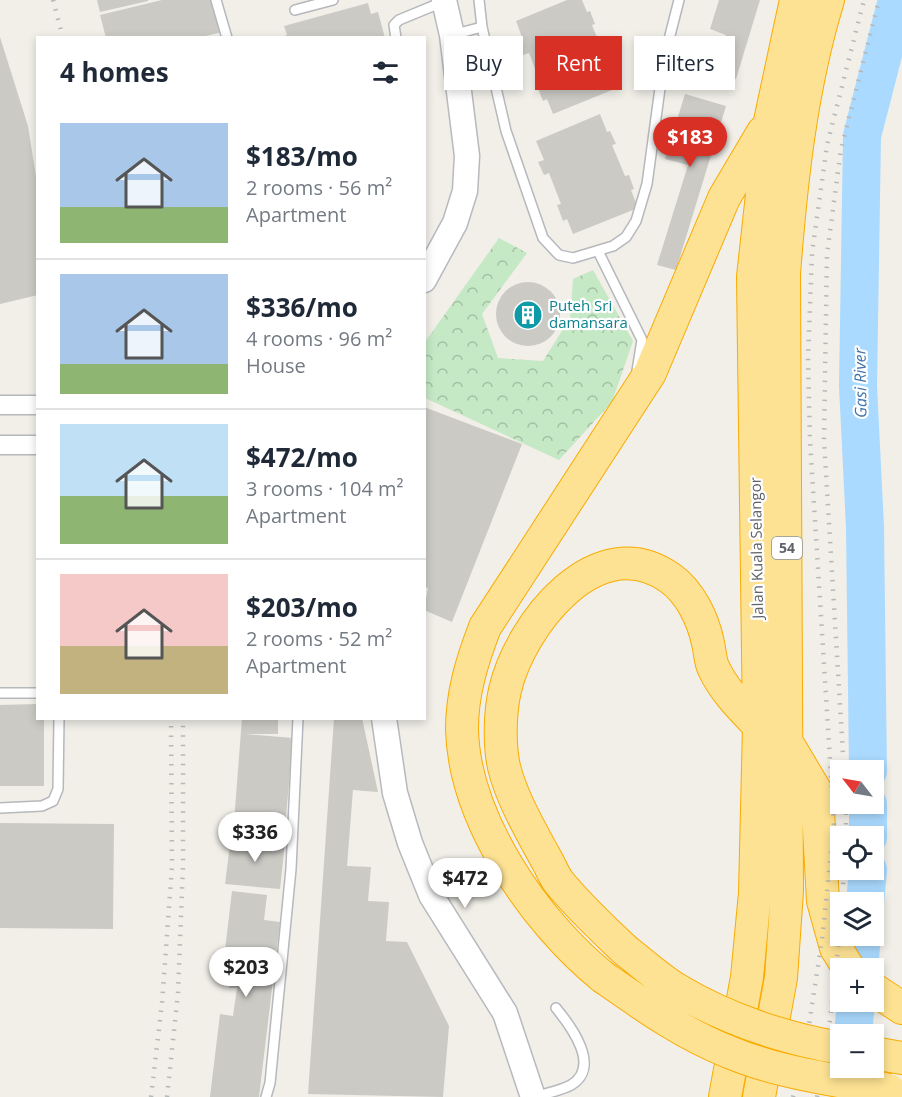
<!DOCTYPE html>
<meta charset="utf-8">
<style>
:root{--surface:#fff;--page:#f6f6f7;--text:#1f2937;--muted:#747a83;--line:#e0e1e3;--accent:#d93025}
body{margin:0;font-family:"Open Sans",sans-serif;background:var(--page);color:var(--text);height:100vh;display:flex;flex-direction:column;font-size:22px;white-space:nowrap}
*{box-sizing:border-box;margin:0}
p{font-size:20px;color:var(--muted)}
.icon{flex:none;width:33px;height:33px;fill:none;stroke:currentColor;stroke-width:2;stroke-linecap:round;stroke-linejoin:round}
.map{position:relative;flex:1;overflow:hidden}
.drawer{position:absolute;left:36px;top:36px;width:390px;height:684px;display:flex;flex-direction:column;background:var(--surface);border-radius:0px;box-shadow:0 3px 9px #0003}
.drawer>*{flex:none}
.guide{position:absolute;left:444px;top:36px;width:368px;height:54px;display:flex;gap:12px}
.needle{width:39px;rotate:301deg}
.tools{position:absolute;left:830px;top:760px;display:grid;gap:12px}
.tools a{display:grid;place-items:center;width:54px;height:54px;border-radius:0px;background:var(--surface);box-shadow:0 3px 9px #0003;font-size:30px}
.price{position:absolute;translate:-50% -51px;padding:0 14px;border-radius:21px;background:#fff;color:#222;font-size:20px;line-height:39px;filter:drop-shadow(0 2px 3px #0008)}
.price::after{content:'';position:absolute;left:50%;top:36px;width:18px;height:14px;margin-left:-9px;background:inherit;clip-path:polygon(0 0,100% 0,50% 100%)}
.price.active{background:var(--accent);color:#fff}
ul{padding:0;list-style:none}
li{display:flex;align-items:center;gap:18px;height:150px;padding:0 24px}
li+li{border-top:2px solid var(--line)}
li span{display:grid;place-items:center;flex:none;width:168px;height:120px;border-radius:0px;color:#555}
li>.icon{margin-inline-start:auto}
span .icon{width:72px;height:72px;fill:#fffc;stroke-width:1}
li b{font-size:26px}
h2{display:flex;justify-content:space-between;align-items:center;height:72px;padding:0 24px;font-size:26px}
.pill{padding:0 21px;border-radius:0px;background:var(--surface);box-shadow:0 3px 9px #0003;font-size:21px;line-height:54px}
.pill.active{background:var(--accent);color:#fff}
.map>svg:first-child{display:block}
.forest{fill:url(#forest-crowns)}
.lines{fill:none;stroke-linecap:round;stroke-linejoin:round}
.river{stroke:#aadaff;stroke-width:38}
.building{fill:#cccac5}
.lane-casing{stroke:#b5b8bc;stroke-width:12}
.street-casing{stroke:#b5b8bc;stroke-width:21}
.secondary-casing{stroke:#b6babf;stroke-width:27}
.highway-casing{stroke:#f9ab00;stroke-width:34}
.lane{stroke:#fff;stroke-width:9}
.street{stroke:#fff;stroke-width:18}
.secondary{stroke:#fff;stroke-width:24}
.highway{stroke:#fde293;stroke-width:32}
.rail{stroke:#b6b7b8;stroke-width:4.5;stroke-dasharray:1.5 8;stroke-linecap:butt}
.highway-bridge-casing{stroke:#f9ab00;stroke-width:34;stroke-linecap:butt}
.highway-bridge{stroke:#fde293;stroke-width:32}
.labels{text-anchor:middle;stroke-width:4.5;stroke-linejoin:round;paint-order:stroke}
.shield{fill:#fff;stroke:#8f9295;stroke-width:1.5}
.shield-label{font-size:14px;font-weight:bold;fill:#5f6368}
.culture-label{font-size:15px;fill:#0d838f;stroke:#fff;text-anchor:start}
.street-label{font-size:15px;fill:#5f6368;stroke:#fff}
.water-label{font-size:16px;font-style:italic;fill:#4174aa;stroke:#fff}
</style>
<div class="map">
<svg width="902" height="1097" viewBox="0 0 902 1097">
<defs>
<pattern id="forest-crowns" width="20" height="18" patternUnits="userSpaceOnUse" patternTransform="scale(1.5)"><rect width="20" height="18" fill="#c5e8c5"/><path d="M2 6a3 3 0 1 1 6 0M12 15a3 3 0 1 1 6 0" fill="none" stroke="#a3c0a4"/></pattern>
</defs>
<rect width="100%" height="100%" fill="#f1efe8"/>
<!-- forest -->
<path class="forest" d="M499,238L527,253L482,314L498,358L543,361L570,318L573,279L593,270L633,341L612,402L559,460L425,398V342Z"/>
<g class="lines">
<!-- river -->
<path class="river" d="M868,771L865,527L858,386L862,136L897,0
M868,804V837
M865,903L868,870
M859,969L862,936
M853,1035L856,1002"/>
</g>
<!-- building -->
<path class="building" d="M97,0H148V1L100,12Z
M162,0H215L222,32L198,38H106L100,15Z
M567,0H582L587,12L590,11L595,24L592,25L605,57L608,55L614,69L611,71L617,88L553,114L547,99L543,101L537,86L541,84L529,53L523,55L518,42L523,40L516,21Z
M719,0H760L736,79L715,73L726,35L710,29Z
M368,3L371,14L378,12L385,38H281L287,35L284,26Z
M0,37L28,126L38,189V295L0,304Z
M685,94L726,106L676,270L657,265L688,165L665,159Z
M600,114L607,132L610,131L616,144L612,145L625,176L629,175L634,189L631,190L638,208L573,234L567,219L563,221L557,205L561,204L549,173L544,175L538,162L544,160L536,141Z
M496 314a32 32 0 1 1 64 0a32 32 0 1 1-64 0Z
M424,407L522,444L452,622L424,610L428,588L424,587Z
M38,704V718H44V786H0V705Z
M242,718H278V734H245L293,738L284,839L233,835Z
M334,718H362L378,792L353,790L347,866L371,867L368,901L389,902L386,941L407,942L449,1026L443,1097L308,1094Z
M0,823L114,824L113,929L0,928Z
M231,837L285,843L280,889L225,884Z
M232,891L267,895L264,920L280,922L259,1097H210L220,1014L233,1016L237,988H229L233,960L224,959Z"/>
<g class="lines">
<!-- lane casing -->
<g class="lane-casing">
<path id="lane" d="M216,0L227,38
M479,0L482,27L506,131L543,238L559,255L573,258L613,246L626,237L636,221L647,184L664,59L679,0
M295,10L333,0
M452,35L482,27
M396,38L394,25L399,20L445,1
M598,251L642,340L637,371
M0,693H38
M0,808L42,806L53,801L58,789L59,718
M266,1097L270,1083L291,869L298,718
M535,1097C546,1093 560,1091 571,1085C602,1067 570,1025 556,1008"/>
</g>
<!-- street casing -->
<g class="street-casing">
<path id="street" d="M0,405H38
M0,445H38"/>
</g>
<!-- secondary casing -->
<g class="secondary-casing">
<path id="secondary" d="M424,280L455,223L465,191L467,156L452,35L444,0
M384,718L395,793L410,843L431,895L505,1013L533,1097"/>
</g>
<!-- highway casing -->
<g class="highway-casing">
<path id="highway" d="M789,746L817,793L823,901L836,948L849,969
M625,950C602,928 578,906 558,881C553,874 550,865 545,857C530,829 512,799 504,767C499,744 500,712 505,690C520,625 597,526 670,578C690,592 703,619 708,643C710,651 710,662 714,669C725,692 742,708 759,726
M603,977C535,922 464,820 462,729C462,693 472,661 485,627L650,373L724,198L763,132
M873,989L902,1008
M873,1053L902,1058
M725,1097L747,977L755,893L759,726L753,277L770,121L796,0
M759,1097L781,978L787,891L784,274C791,183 801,88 828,0"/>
</g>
<!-- lane -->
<use href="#lane" class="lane"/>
<!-- street -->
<use href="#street" class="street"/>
<!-- secondary -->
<use href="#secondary" class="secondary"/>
<!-- highway -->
<use href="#highway" class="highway"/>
<!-- rail -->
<path class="rail" d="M53,0L63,38
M844,771L824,440L827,254L841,149L879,0
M846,804V837
M842,903L844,870
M151,1097L162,1003L172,866L171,718
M167,1097L178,993L183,866V718
M793,1097L804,1057L822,940L834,824L810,441L808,359L812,253L827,145L864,0
M817,1097L825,1064L840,931"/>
<!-- highway-bridge casing -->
<g class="highway-bridge-casing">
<path id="highway-bridge" d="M625,950C642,963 658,978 676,989C726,1019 783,1038 840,1048
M603,977C643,1005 683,1034 729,1052C779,1073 836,1080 889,1090"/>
</g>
<!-- highway-bridge -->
<use href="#highway-bridge" class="highway-bridge"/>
</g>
<!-- icons -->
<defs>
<g id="building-disc" transform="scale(1.5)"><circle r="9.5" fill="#0f9aa8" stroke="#fff"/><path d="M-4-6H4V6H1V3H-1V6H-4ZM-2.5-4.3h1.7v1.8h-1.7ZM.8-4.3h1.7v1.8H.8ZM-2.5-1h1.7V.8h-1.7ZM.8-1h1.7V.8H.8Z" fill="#fff"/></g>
</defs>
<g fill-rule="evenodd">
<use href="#building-disc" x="528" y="315"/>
</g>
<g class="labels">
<!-- shield labels -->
<rect class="shield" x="772" y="537" width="30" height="22" rx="4.5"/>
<g class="shield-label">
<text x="787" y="553">54</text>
</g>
<!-- culture labels -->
<g class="culture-label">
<text x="549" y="311">Puteh Sri<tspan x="549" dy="17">damansara</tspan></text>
</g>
<!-- street labels -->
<g class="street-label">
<text transform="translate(757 548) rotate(-91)" y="5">Jalan Kuala Selangor</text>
</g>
<!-- water labels -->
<g class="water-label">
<text transform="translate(860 383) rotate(-91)" y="6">Gasi River</text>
</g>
</g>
</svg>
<div class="tools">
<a><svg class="needle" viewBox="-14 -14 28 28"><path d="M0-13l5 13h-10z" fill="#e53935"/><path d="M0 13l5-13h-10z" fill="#747a83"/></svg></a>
<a><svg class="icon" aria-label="locate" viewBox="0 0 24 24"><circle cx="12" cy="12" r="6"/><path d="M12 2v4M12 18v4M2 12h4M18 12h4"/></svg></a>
<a><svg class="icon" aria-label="layers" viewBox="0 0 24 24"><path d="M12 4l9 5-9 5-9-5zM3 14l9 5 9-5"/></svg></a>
<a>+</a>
<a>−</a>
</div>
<b class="price active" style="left:690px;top:168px">$183</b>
<b class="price" style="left:255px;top:863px">$336</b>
<b class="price" style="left:465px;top:909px">$472</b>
<b class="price" style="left:246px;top:998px">$203</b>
<div class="guide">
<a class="pill">Buy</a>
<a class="pill active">Rent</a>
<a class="pill">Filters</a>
</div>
<section class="drawer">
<h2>4 homes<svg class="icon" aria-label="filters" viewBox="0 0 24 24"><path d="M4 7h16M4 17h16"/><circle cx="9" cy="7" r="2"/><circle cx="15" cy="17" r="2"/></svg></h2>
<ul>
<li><span style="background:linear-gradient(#a9c7e8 70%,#8fb573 0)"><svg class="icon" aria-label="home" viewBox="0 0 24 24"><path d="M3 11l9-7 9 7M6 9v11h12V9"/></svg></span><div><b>$183/mo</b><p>2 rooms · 56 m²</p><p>Apartment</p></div></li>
<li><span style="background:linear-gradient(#a9c7e8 75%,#8fb573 0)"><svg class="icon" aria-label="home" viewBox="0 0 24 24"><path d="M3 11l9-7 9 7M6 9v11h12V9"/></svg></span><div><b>$336/mo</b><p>4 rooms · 96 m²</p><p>House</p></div></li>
<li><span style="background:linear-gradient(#bfe0f5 60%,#8fb573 0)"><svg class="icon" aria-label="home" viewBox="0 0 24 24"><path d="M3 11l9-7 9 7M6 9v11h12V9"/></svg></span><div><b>$472/mo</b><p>3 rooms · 104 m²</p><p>Apartment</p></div></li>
<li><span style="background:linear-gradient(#f6c9c9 60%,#c2b280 0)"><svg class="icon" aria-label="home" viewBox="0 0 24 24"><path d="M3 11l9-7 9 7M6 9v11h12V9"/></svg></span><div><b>$203/mo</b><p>2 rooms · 52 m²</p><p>Apartment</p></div></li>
</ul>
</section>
</div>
